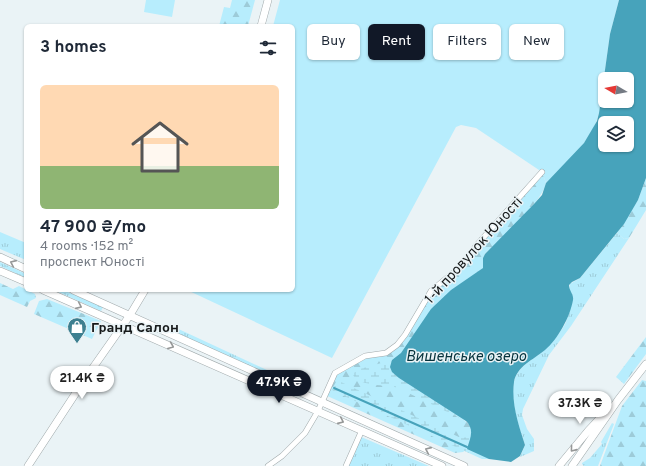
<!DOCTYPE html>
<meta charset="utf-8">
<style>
:root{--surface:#fff;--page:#f6f6f7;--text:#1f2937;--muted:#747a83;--accent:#111827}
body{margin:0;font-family:Overpass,sans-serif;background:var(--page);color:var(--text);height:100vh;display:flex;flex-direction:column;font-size:15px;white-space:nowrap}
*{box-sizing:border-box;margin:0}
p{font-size:13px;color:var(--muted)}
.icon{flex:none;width:22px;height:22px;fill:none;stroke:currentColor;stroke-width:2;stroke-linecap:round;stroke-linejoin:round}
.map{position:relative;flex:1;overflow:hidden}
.panel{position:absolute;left:24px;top:24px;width:271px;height:268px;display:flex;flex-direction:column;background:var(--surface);border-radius:6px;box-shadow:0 1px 3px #0004}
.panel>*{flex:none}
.hud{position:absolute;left:307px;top:24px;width:279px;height:36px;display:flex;gap:8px}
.needle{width:26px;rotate:280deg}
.buttons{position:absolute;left:598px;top:72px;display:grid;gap:8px}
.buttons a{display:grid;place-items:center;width:36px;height:36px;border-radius:6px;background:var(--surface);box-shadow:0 1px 3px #0004;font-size:20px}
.price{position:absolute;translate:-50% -34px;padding:0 9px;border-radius:14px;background:#fff;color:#222;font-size:13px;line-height:26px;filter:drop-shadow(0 1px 2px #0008)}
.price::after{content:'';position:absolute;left:50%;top:24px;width:12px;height:9px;margin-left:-6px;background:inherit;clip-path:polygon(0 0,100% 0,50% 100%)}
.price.current{background:var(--accent);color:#fff}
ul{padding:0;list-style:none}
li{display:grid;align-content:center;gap:8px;height:212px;padding:0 16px}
li span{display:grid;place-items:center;height:124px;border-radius:6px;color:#555}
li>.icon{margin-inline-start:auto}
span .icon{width:72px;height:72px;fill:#fffc;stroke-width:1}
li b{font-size:17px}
h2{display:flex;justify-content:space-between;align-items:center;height:48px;padding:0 16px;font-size:17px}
.chip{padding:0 14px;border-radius:6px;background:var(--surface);box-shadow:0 1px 3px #0004;font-size:14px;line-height:36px}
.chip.current{background:var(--accent);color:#fff}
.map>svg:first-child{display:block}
.grass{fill:url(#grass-tufts)}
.forest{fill:url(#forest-firs)}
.wetland{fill:url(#wetland-marsh)}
.green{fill:#b7edfd}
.water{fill:#47a3bb;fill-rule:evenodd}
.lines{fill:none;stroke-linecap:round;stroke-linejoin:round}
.stream{stroke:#47a3bb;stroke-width:2}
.street-casing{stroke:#9fa8aa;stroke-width:6}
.secondary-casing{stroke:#9fa8aa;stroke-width:8}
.street{stroke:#fff;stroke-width:5}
.secondary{stroke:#fff;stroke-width:7}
.oneway{stroke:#969898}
.labels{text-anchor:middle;stroke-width:3;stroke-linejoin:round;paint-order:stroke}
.street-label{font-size:14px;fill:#16191a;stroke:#eaf3f6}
.poi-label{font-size:14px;font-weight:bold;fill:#16191a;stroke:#eaf3f6;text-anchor:start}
.water-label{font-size:15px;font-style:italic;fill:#06333d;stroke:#eaf3f6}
</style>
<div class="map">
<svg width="646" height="466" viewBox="0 0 646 466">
<defs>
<pattern id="grass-tufts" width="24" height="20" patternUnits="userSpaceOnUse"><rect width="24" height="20" fill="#b7edfd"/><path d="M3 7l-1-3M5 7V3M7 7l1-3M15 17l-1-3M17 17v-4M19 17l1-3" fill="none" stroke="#9dcbd8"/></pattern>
<pattern id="forest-firs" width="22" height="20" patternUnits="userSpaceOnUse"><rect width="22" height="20" fill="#b7edfd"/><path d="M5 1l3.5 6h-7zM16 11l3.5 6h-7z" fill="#9dcbd8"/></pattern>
<pattern id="wetland-marsh" width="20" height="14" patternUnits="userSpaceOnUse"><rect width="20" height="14" fill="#b7edfd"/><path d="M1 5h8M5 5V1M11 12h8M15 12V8" fill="none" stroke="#9dcbd8"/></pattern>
</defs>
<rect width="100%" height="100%" fill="#eaf3f6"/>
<!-- grass -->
<path class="grass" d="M0,232L26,243V260L0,249Z
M617,233L624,239L629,238L571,326L549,355L523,409L522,415L527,429L534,439V451L520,457L525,445C519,426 510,403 514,382C518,365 534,360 545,349C551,344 563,329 566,322C569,314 570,304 572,295L569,289L570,284L580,278Z
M0,262L26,274V278L0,266Z
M54,290H63L103,307L101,311Z
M172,326L280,376H263L169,333Z
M612,423L614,424L598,466H584L582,464V463L590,458L602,444L601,442Z
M359,436L429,466H346Z"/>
<!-- forest -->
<path class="forest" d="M232,0H255L248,26H219L224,7L230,8Z
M542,172L546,183C542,203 501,238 485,254L483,258V268L410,340L401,353L392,360L471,426L472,430L467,449L463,452L455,453L325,395L333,376L361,358L382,354L397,345L427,298L469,257Z
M646,178V210L629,238L624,239L617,233L638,200Z
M0,283L13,289L19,286L35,294L36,298L30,301L27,307L0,295Z
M47,299L101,321L92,339L34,314L39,301Z
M646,337V354L624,384L616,377Z
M642,380L646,381V466H600L622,406Z"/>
<!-- wetland -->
<path class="wetland" d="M451,290L466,421L398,388C386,384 359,387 353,375L356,370L392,360L401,353L431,309Z
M336,382H341L461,438L468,437L471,433L484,437L489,459H482L333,391L332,389Z"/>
<!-- green -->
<path class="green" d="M146,0H175L172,17L144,12Z
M280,0H619L610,34L599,113C592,141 567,163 546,183L542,172L476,128L461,125L456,127L332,358L187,290H293V26H273Z"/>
<!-- water -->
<path class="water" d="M619,0H646V178L638,200L624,224L580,278L572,282L569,285C569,291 574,294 573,300C570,317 558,339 545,350C533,360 517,366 514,382C511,404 519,426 525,445L520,456L511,462L489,459L467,449C470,438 475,430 466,421L399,378L392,372L390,367L392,360L401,353L431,309L451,290L483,268V258L485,254L534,204L542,195L546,183L584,143L597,121L599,113L610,34ZM605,79H627V101H605ZM605,123H627V145H605Z"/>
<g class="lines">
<!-- stream -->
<path class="stream" d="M334,388L467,447"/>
<!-- street casing -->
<g class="street-casing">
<path id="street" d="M268,466L282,456L305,433L318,411L335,373L365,356L386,353L397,345L405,335L431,291L465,263L475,247L542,172
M346,466L362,430"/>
</g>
<!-- secondary casing -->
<g class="secondary-casing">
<path id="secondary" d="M261,26L268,0
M0,257L26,269
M0,271L26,282
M43,290L442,466
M73,290L464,466
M28,466L85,379L130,315L145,290
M559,466L588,431L602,416
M572,466L618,400L646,364"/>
</g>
<!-- street -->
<use href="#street" class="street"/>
<!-- secondary -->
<use href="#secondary" class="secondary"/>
</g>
<!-- one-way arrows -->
<defs><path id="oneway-chevron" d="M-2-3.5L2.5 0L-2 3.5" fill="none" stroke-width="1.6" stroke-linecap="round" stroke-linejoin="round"/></defs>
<g class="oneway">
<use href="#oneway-chevron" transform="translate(13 263) rotate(-156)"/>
<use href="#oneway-chevron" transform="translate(79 306) rotate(24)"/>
<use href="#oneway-chevron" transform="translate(171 346) rotate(23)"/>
<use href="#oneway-chevron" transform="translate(341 421) rotate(24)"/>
<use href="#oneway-chevron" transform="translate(573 449) rotate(129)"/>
<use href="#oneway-chevron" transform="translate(428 450) rotate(-156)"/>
</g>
<!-- icons -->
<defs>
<g id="shop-pin" transform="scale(1)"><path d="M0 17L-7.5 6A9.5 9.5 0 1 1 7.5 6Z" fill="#3d7f90" stroke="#eaf3f6"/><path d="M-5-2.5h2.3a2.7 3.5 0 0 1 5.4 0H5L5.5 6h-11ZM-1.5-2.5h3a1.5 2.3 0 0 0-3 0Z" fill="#fff"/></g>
</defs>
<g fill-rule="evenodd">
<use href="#shop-pin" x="77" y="327"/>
</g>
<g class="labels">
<!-- street labels -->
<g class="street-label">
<text transform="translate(473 250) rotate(-48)" y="5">1-й провулок Юності</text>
</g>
<!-- poi labels -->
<g class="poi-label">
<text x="91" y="332">Гранд Салон</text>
</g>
<!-- water labels -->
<g class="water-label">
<text x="466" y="361">Вишенське озеро</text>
</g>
</g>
</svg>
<div class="buttons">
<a><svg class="needle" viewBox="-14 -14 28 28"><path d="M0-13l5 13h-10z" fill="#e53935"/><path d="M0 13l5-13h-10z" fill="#747a83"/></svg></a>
<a><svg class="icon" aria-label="layers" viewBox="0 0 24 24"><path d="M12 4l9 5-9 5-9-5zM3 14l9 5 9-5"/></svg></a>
</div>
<b class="price" style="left:82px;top:400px">21.4K ₴</b>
<b class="price current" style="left:279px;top:404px">47.9K ₴</b>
<b class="price" style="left:580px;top:425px">37.3K ₴</b>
<div class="hud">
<a class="chip">Buy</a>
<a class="chip current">Rent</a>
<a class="chip">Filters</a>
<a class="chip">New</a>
</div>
<section class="panel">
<h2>3 homes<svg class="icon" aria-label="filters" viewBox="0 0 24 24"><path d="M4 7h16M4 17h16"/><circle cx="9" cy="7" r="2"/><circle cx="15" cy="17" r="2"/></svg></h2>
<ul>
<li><span style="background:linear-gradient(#ffd9b3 65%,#8fb573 0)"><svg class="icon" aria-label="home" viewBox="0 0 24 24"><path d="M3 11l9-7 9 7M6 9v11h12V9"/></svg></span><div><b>47 900 ₴/mo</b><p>4 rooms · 152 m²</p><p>проспект Юності</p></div></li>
</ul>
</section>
</div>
